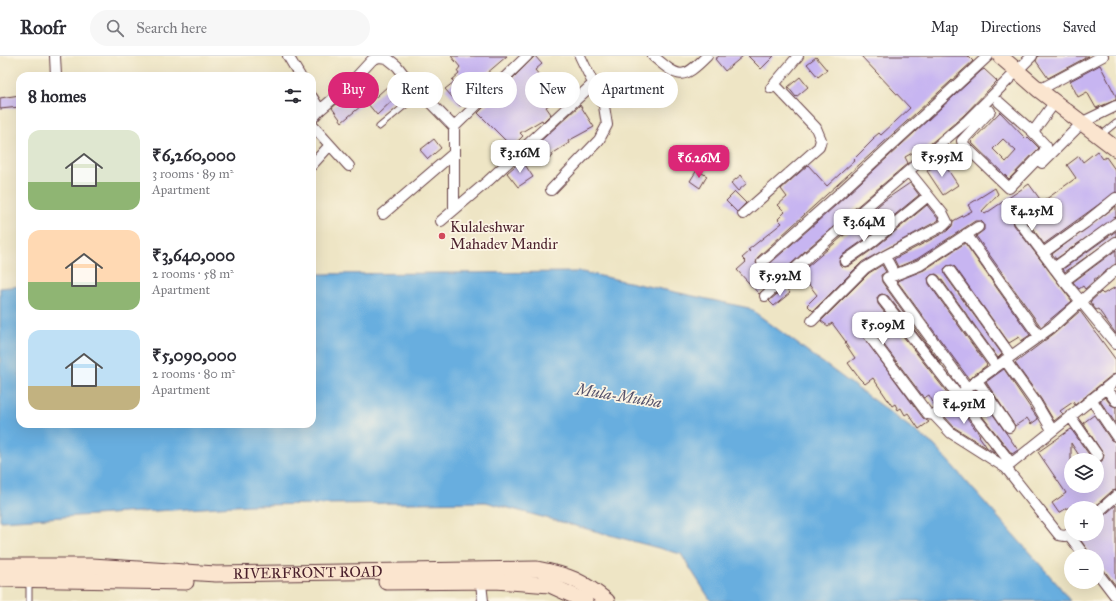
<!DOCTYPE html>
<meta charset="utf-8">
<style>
:root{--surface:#fff;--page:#f7f7f7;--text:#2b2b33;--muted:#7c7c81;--line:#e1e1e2;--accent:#db2777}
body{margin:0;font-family:"IM FELL Great Primer",serif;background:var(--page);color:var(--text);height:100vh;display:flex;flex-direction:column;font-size:15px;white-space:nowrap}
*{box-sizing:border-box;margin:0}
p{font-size:13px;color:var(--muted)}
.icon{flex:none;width:22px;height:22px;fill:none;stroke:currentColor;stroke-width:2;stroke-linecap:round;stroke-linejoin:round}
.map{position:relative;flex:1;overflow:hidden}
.details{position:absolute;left:16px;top:16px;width:300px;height:356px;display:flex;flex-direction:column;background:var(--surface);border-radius:12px;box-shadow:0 4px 16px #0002}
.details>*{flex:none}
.hud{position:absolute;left:328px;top:16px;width:380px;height:36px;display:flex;gap:8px}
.tools{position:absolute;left:1064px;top:397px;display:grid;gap:8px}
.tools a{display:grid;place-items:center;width:40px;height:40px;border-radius:50%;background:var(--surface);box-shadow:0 4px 16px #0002;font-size:20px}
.price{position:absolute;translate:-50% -34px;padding:0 9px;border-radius:8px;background:#fff;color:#222;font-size:13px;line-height:26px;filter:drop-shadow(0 1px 2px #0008)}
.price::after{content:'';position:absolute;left:50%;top:24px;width:12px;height:9px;margin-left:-6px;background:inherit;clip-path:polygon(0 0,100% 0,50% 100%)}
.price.active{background:var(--accent);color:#fff}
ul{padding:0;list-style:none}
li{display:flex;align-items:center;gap:12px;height:100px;padding:0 12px}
li span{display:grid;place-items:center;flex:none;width:112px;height:80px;border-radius:12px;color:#555}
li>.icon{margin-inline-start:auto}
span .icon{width:48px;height:48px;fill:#fffc;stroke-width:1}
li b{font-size:17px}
h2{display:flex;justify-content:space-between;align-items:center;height:48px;padding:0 12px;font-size:17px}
.chip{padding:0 14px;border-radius:18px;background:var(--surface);box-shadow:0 4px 16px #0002;font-size:14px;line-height:36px}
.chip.active{background:var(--accent);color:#fff}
header{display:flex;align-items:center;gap:24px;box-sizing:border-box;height:56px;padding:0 20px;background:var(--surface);border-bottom:1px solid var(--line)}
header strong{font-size:19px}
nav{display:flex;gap:22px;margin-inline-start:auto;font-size:14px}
.search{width:280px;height:36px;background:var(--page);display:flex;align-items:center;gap:10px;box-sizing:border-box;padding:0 14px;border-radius:22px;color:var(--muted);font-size:15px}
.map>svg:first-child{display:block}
.water{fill:#68aedf;stroke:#596685}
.building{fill:#c7b5f1;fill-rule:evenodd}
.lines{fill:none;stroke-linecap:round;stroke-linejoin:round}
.lane-casing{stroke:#633d42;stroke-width:7}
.street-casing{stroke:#633d42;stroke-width:12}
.secondary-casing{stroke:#633d42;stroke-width:17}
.lane{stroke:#fff;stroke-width:5}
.street{stroke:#fff;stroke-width:10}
.secondary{stroke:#fbe5cf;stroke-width:15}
.poi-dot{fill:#d1495b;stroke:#fcf5e5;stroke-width:1.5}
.labels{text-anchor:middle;stroke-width:3.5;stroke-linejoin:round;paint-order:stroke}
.poi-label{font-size:15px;fill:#4a1f2b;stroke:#fcf5e5;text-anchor:start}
.street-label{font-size:15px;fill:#4a1f2b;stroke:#fcf5e5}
.water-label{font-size:16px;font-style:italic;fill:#54516a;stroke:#fcf5e5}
</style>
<header>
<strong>Roofr</strong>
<div class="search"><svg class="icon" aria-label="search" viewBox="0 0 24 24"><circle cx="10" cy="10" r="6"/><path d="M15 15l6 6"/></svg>Search here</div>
<nav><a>Map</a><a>Directions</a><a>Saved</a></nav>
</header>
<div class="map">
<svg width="1116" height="545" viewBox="0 0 1116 545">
<rect width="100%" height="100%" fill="#fcf5e5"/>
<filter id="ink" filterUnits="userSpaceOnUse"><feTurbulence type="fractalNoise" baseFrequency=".025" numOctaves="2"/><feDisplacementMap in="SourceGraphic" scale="8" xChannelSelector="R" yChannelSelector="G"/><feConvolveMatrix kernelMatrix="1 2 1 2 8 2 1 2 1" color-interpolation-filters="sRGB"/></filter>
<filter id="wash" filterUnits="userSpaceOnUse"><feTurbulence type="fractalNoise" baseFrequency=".012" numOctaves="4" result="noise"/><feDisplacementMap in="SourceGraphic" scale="16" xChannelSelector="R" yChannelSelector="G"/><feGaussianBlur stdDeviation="0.9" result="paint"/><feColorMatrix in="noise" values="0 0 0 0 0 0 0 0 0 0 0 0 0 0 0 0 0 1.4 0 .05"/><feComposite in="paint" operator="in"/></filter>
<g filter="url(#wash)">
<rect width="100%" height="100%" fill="#eee5c5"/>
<!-- water -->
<path class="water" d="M582,216L749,252L934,389L1059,530L1070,545H711L681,498L486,446L250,449L0,465V232L20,230V368H312V218Z"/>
<g id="blocks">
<!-- building -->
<path class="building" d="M451,0H507L486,18L492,25L470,47L468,44L460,50L445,33L454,26L452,24L459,18L457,15L460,11Z
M535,0L542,8L535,14L550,32L560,25L567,36L546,51L551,58L543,66L542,64L520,77L523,80L512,91L478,57Z
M719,0H743L725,15L715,3Z
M748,0H774L761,13Z
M861,0H968L973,5L758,201L756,207L760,212L766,211L835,150L981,15L984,13L997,25L963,60L916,100L914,96L905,101L908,107L805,195L759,238L737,214L746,206L742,202L750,195L748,194L782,167L778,163L785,156L778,149L787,141L781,133L808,109L827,130L855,104L854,103L874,83L873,82L879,77L881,79L910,52Z
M1038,0H1089L1048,22L1036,5Z
M816,1L827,14L818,21L807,8Z
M1100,9L1116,40V44L1096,52L1087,36L1078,41L1070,25Z
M800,21L808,31L796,41L788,31Z
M388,30L397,40L377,59L368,48Z
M350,36L361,50L342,66L332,52Z
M20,39V51L0,53V42Z
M580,49L594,71L568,85L569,87L552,98L553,100L543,107L534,91Z
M1000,56L1026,83L1028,81L1039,92L1009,123L971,86ZM1003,83L1016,95L1006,106L993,93Z
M434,83L441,92L428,103L420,94Z
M1097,95L1103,103L1106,101L1116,115V136L1044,188L1024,161L1018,159L1013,163L1014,169L1072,245L1041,271L976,180L984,174V168L981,165H975L963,173L917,203L898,211L894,203L947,175L952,170L953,165L972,155L968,149L995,132L998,138L982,155L985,158L1029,128L1042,146L1076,122L1067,109L1079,100L1083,106Z
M522,104L533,121L518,131L507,117Z
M942,105L958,129L943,139L927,115Z
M697,114L707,120L700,132L690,125Z
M741,119L747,127L738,135L731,127Z
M910,127L919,139L868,181L841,200L839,205L840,209L845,211L849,210L876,191L927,149L939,164L862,206L813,255L807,249L817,239L800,217L885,144Z
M735,136L746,147L737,156L726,145Z
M1116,150V161L1056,203L1052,198Z
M1116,175V180L1065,216L1063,213Z
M965,187L1030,279L1021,285L1019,281L1009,287L955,211L952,209L947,210L944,213L945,219L1002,298L998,302L939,220L936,218L931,219L928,222L929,228L987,309L969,323L897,225L924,214Z
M1116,194V208L1093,224L1094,225L1085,233L1083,230L1079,233L1073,226Z
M882,209L886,216L881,219L882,226L941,308L888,240L882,238L879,239L877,242L878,248L949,339L935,350L929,339L924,342L866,265L863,263L857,264L855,270L923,362L929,366L919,373L908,357L905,359L901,352L898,354L895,348L892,350L873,322L865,328L859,322L848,307L855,302L845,287L846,286L832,267L828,270L821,265L869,217Z
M785,231L790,237L774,250L769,245Z
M1116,231V278L1098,253L1096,254L1090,246L1101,236L1103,238Z
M1080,255L1116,304V318L1112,319L1075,349L1073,346L1060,355L1063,358L1054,365L1041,343L1015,307L1056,276Z
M1004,313L1038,363L1031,368L1027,362L1015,370L986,326Z
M976,334L1018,394L1012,398L967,341Z
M1105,341L1111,349L1116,351V368L1100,345Z
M957,349L980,379L979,380L988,393L990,391L995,397L955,372L944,360Z
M1094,359L1111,384L1116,386V434L1112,435L1093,452H1067L1059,457L1052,447L1066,437L1038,396L1071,373L1093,404H1082L1071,387V430H1097V406L1102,405L1104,399L1083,367Z
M1116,449V530L1097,505V500L1091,499L1077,479L1097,478V463L1101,462Z"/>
</g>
</g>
<g filter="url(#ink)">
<use href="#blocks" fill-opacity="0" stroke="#633d42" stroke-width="1"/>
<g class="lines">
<!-- lane casing -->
<g class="lane-casing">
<path id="lane" d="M379,71L420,37
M1101,79L1116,67
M29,545V524"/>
</g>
<!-- street casing -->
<g class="street-casing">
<path id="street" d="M55,0L56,20
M288,0L300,20
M653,0C679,22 682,25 707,0
M771,32L798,0
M1039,34L1103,0
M312,41L320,54
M999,46L1033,76L1055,46
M990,55L962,85L963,88L1009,132L1044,96L1046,90L1033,76
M312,63L320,54L348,30L372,4L379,1L387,2L397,10L408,24L454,71
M312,69L349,110
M1042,107L1083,66L1116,50
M312,109L330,89
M551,134L599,84L607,69L604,50L580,0
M454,154V71L527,0
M383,158L454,97
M743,158L811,98L819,91L821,84L816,72L774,28
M441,165L488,125L593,28
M1019,165L1064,225L1116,288
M966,178L1039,280
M1043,197L1085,167L1116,142
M845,205L872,186L928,140
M762,206L831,145L988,0
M888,206L895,219
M1054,212L1116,167
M950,215L1011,300
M934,224L996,310
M1064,225L1116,186
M765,240L809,200L967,65L1032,0
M883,244L1011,407
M812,265L865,212L883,201L944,169L947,166L943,158L909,116
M861,269L928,358L934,359L979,323L1052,271L1116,214
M1005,304L1036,347L1052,374
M974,327L980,329L1009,371
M967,332L887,222L920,209L978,171
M1106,332L1116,345
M1091,343L1116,380
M934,359L951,377L1006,412L1059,479L1065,480L1071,477
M1070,360L1098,400
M1007,411L1116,324
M1097,457L1116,440
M1069,479L1085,500
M1097,516L1116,541
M480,519L483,545"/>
</g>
<!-- secondary casing -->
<g class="secondary-casing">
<g id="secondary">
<path d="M1000,0L1039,34L1116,93"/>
<path id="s1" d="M0,510H92L216,518L537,513C569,519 582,525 607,545"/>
<path d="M0,523L186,526"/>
<path d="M386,526L495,525L550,529L585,545"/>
</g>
</g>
<!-- lane -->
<use href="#lane" class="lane"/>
<!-- street -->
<use href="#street" class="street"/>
<!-- secondary -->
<use href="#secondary" class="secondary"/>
</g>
</g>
<!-- markers -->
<circle class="poi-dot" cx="442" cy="180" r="4"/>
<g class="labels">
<!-- poi labels -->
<g class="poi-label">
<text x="450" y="176">Kulaleshwar<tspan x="450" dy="17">Mahadev Mandir</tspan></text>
</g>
<!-- street labels -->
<g class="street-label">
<text dy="5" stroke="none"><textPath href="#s1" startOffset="308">RIVERFRONT ROAD</textPath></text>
</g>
<!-- water labels -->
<g class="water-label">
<text transform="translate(619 339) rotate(9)" y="6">Mula-Mutha</text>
</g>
</g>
</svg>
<div class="tools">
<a><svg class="icon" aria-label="layers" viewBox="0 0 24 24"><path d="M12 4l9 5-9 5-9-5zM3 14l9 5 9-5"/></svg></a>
<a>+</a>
<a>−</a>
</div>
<b class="price" style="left:520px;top:118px">₹3.16M</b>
<b class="price" style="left:942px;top:122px">₹5.95M</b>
<b class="price active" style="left:699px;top:123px">₹6.26M</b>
<b class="price" style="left:1032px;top:176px">₹4.25M</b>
<b class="price" style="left:864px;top:187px">₹3.64M</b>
<b class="price" style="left:780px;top:241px">₹5.92M</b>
<b class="price" style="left:883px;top:290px">₹5.09M</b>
<b class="price" style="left:964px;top:369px">₹4.91M</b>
<div class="hud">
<a class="chip active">Buy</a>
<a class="chip">Rent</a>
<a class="chip">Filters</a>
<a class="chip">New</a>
<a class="chip">Apartment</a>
</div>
<section class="details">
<h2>8 homes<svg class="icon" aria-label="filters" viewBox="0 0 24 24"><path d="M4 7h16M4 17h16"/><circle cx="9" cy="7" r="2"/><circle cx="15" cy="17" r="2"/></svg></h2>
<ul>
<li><span style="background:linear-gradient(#dfe7d0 65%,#8fb573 0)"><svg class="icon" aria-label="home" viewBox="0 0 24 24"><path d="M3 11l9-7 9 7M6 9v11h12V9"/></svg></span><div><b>₹6,260,000</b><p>3 rooms · 89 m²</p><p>Apartment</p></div></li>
<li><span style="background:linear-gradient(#ffd9b3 65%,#8fb573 0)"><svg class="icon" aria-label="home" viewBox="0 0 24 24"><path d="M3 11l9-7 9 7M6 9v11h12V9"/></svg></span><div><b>₹3,640,000</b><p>2 rooms · 58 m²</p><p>Apartment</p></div></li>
<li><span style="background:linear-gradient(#bfe0f5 70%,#c2b280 0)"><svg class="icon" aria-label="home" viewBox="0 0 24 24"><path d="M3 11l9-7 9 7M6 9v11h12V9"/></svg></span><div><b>₹5,090,000</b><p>2 rooms · 80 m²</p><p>Apartment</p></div></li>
</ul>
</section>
</div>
